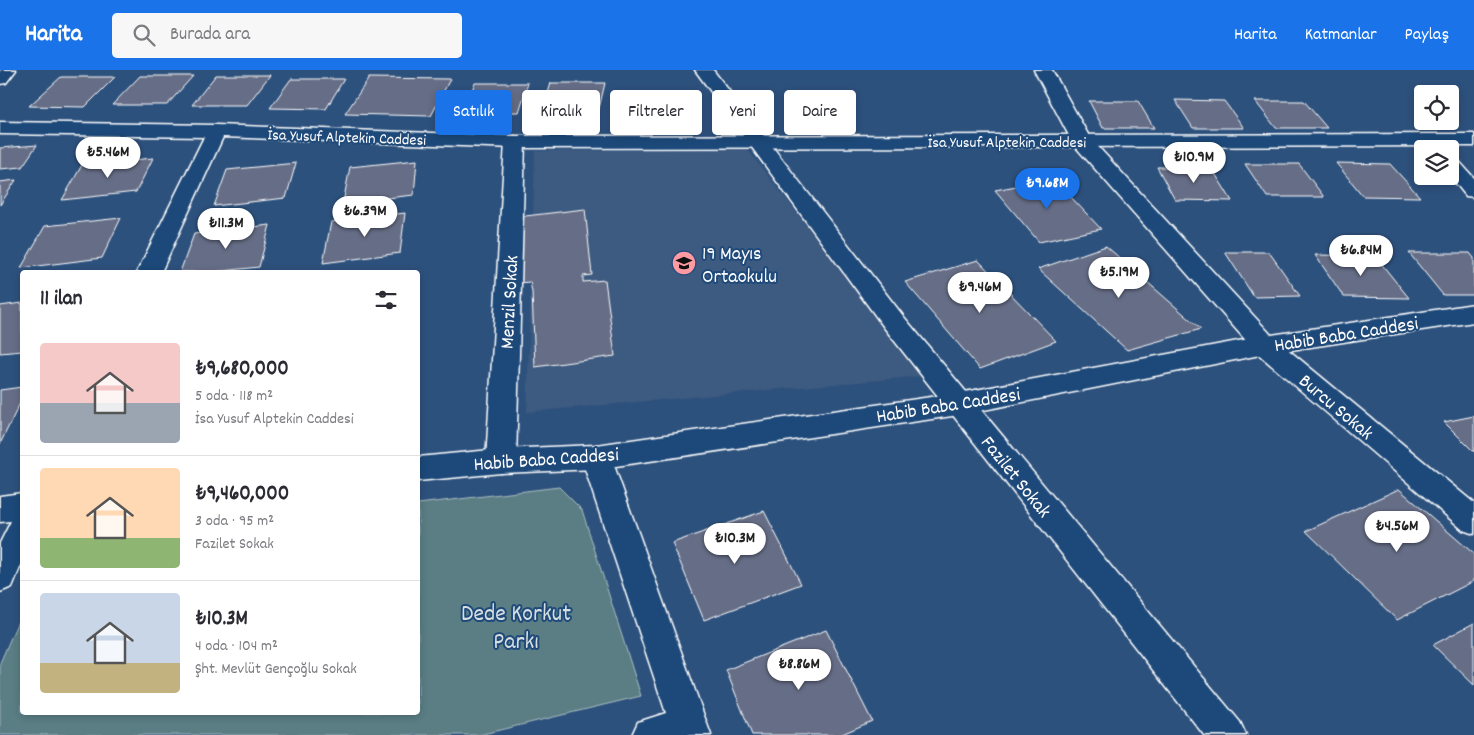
<!DOCTYPE html>
<html lang="tr">
<meta charset="utf-8">
<style>
:root{--surface:#fff;--page:#f7f7f7;--text:#2b2b33;--muted:#7c7c81;--line:#e1e1e2;--accent:#1a73e8}
body{margin:0;font-family:Dekko,sans-serif;background:var(--page);color:var(--text);height:100vh;display:flex;flex-direction:column;font-size:19px;white-space:nowrap}
*{box-sizing:border-box;margin:0}
p{font-size:16px;color:var(--muted)}
.icon{flex:none;width:28px;height:28px;fill:none;stroke:currentColor;stroke-width:2;stroke-linecap:round;stroke-linejoin:round}
.map{position:relative;flex:1;overflow:hidden}
.panel{position:absolute;left:20px;top:200px;width:400px;height:445px;display:flex;flex-direction:column;background:var(--surface);border-radius:5px;box-shadow:0 2px 8px #0003}
.panel>*{flex:none}
.banner{position:absolute;left:435px;top:20px;width:475px;height:45px;display:flex;gap:10px}
.controls{position:absolute;left:1414px;top:15px;display:grid;gap:10px}
.controls a{display:grid;place-items:center;width:45px;height:45px;border-radius:5px;background:var(--surface);box-shadow:0 2px 8px #0003;font-size:25px}
.price{position:absolute;translate:-50% -42px;padding:0 11px;border-radius:18px;background:#fff;color:#222;font-size:16px;line-height:32px;filter:drop-shadow(0 1px 2px #0008)}
.price::after{content:'';position:absolute;left:50%;top:30px;width:15px;height:11px;margin-left:-8px;background:inherit;clip-path:polygon(0 0,100% 0,50% 100%)}
.price.current{background:var(--accent);color:#fff}
ul{padding:0;list-style:none}
li{display:flex;align-items:center;gap:15px;height:125px;padding:0 20px}
li+li{border-top:1px solid var(--line)}
li span{display:grid;place-items:center;flex:none;width:140px;height:100px;border-radius:5px;color:#555}
li>.icon{margin-inline-start:auto}
span .icon{width:60px;height:60px;fill:#fffc;stroke-width:1}
li b{font-size:21px}
h2{display:flex;justify-content:space-between;align-items:center;height:60px;padding:0 20px;font-size:21px}
.chip{padding:0 18px;border-radius:5px;background:var(--surface);box-shadow:0 2px 8px #0003;font-size:18px;line-height:45px}
.chip.current{background:var(--accent);color:#fff}
header{display:flex;align-items:center;gap:30px;box-sizing:border-box;height:70px;padding:0 25px;background:var(--accent);color:#fff}
header strong{font-size:24px}
nav{display:flex;gap:28px;margin-inline-start:auto;font-size:18px}
.search{width:350px;height:45px;background:var(--page);display:flex;align-items:center;gap:12px;box-sizing:border-box;padding:0 18px;border-radius:5px;color:var(--muted);font-size:19px}
.map>svg:first-child{display:block}
.built{fill:#3e5a80}
.green{fill:#5a7e84;stroke:#acbec2}
.building{fill:#666e87;stroke:#fff}
.lines{fill:none;stroke-linecap:round;stroke-linejoin:round}
.street-casing{stroke:#fff;stroke-width:3}
.secondary-casing{stroke:#fff;stroke-width:3}
.street{fill:#1f4a7a;fill-rule:evenodd}
.secondary{fill:#1f4a7a;fill-rule:evenodd}
.labels{text-anchor:middle;stroke-width:4;stroke-linejoin:round;paint-order:stroke}
.far-street-label{font-size:16px;fill:#fff;stroke:#1f4a7a}
.poi-label{font-size:20px;fill:#fff;stroke:#1f4a7a;text-anchor:start}
.street-label{font-size:20px;fill:#fff;stroke:#1f4a7a}
.near-park-label{font-size:24px;fill:#d6dfe0;stroke:#1f4a7a}
</style>
<header>
<strong>Harita</strong>
<div class="search"><svg class="icon" aria-label="search" viewBox="0 0 24 24"><circle cx="10" cy="10" r="6"/><path d="M15 15l6 6"/></svg>Burada ara</div>
<nav><a>Harita</a><a>Katmanlar</a><a>Paylaş</a></nav>
</header>
<div class="map">
<svg width="1474" height="665" viewBox="0 0 1474 665">
<rect width="100%" height="100%" fill="#2d517d"/>
<filter id="ink" filterUnits="userSpaceOnUse"><feTurbulence type="fractalNoise" baseFrequency=".02" numOctaves="2"/><feDisplacementMap in="SourceGraphic" scale="10" xChannelSelector="R" yChannelSelector="G"/><feConvolveMatrix kernelMatrix="1 2 1 2 8 2 1 2 1" color-interpolation-filters="sRGB"/></filter>
<g filter="url(#ink)">
<!-- built -->
<path class="built" d="M747,79L924,306L527,342L535,81Z"/>
<!-- green -->
<path class="green" d="M559,417L582,440L641,626L479,665H0V593L22,542V642H418V434Z"/>
<!-- building -->
<path class="building" d="M216,5H270L247,35H192Z
M140,6H193L167,35H112Z
M61,7H115L85,37L29,36Z
M369,8L450,9L431,46L345,44Z
M291,9H344L326,39L270,38Z
M475,13H528L519,42H462Z
M551,13H605L598,43H542Z
M1175,30L1224,31L1244,58H1193Z
M1089,31H1138L1154,58H1103Z
M1255,31H1304L1327,58H1276Z
M37,75L22,97L0,99V78Z
M153,88L136,122L62,130L82,95Z
M417,90L414,125L343,133L350,97Z
M296,93L286,128L214,136L227,100Z
M1336,93L1390,94L1420,127L1363,126Z
M1245,94H1299L1324,127H1267Z
M1157,97H1211L1232,131L1175,130Z
M1054,109L1101,159L1039,172L995,120Z
M16,110L0,135V112Z
M585,139L592,205L583,206V212L605,210L615,286L535,297L532,222L530,212L518,213L517,147Z
M405,143L400,183L323,193L331,152Z
M121,148L102,188L21,198L45,156Z
M270,155L259,197L212,202H180L194,164Z
M1106,176L1201,259L1127,280L1038,199Z
M1225,182H1269L1300,226L1254,227Z
M1409,183H1470L1474,188V225H1443Z
M1315,185L1375,186L1409,228L1344,227Z
M978,190L1056,271L980,299L905,212Z
M22,233V281L0,283V236Z
M22,317V329L0,374V320Z
M1474,346V382L1444,352Z
M1399,419L1474,484V511L1397,550L1306,461Z
M764,441L801,514L704,550L672,473Z
M1474,553V615L1433,575Z
M826,560L872,651L840,665H752L726,600Z"/>
<g class="lines">
<!-- street casing -->
<g class="street-casing">
<path id="street" d="M695,0H713L904,247L1240,652L1246,665H1204L886,260Z
M1034,0H1052L1090,68L1274,268L1474,433V464L1463,460L1256,282L1074,75Z
M515,66L522,68L525,72L516,391L511,399L501,403L491,399L486,391L505,72L508,68Z
M1450,87L1457,89L1474,108V127L1466,126L1450,106Z
M596,375L606,379L611,387L711,665H632L638,652L666,643L581,387L586,379Z"/>
</g>
<!-- secondary casing -->
<g class="secondary-casing">
<path id="secondary" d="M0,0H16L6,13L0,14Z
M0,52L216,55L515,66L1474,64V76L515,78L223,67L161,202H137L204,67L0,64Z
M1474,234V252L1265,284L959,345L596,399L501,403L418,411V387L501,379L596,375L959,323L1265,266Z
M22,423V493L12,517L0,522V473L11,451L0,452V426Z"/>
</g>
<!-- street -->
<use href="#street" class="street"/>
<!-- secondary -->
<use href="#secondary" class="secondary"/>
</g>
</g>
<!-- icons -->
<defs>
<g id="school-disc" transform="scale(1.25)"><circle r="9.5" fill="#ff9aa2" stroke="#1f4a7a"/><path d="M0-5L7-2L0 1L-7-2ZM-4 1L0 2.5L4 1V4Q0 6-4 4Z" fill="#111"/></g>
</defs>
<g fill-rule="evenodd">
<use href="#school-disc" x="684" y="193"/>
</g>
<g class="labels">
<!-- far-street labels -->
<g class="far-street-label">
<text transform="translate(347 66) rotate(2)" y="6">İsa Yusuf Alptekin Caddesi</text>
<text x="1007" y="77">İsa Yusuf Alptekin Caddesi</text>
</g>
<!-- poi labels -->
<g class="poi-label">
<text x="702" y="189">19 Mayıs<tspan x="702" dy="23">Ortaokulu</tspan></text>
</g>
<!-- street labels -->
<g class="street-label">
<text transform="translate(508 232) rotate(-87)" y="7">Menzil Sokak</text>
<text transform="translate(1346 263) rotate(-9)" y="7">Habib Baba Caddesi</text>
<text transform="translate(948 334) rotate(-9)" y="7">Habib Baba Caddesi</text>
<text transform="translate(1337 336) rotate(40)" y="7">Burcu Sokak</text>
<text transform="translate(546 388) rotate(-4)" y="7">Habib Baba Caddesi</text>
<text transform="translate(1017 406) rotate(51)" y="7">Fazilet Sokak</text>
</g>
<!-- near-park labels -->
<g class="near-park-label">
<text x="516" y="550">Dede Korkut<tspan x="516" dy="28">Parkı</tspan></text>
</g>
</g>
</svg>
<div class="controls">
<a><svg class="icon" aria-label="locate" viewBox="0 0 24 24"><circle cx="12" cy="12" r="6"/><path d="M12 2v4M12 18v4M2 12h4M18 12h4"/></svg></a>
<a><svg class="icon" aria-label="layers" viewBox="0 0 24 24"><path d="M12 4l9 5-9 5-9-5zM3 14l9 5 9-5"/></svg></a>
</div>
<b class="price" style="left:108px;top:109px">₺5.46M</b>
<b class="price" style="left:1194px;top:114px">₺10.9M</b>
<b class="price current" style="left:1047px;top:140px">₺9.68M</b>
<b class="price" style="left:365px;top:168px">₺6.39M</b>
<b class="price" style="left:226px;top:180px">₺11.3M</b>
<b class="price" style="left:1361px;top:207px">₺6.84M</b>
<b class="price" style="left:1119px;top:229px">₺5.19M</b>
<b class="price" style="left:980px;top:244px">₺9.46M</b>
<b class="price" style="left:1397px;top:483px">₺4.56M</b>
<b class="price" style="left:735px;top:495px">₺10.3M</b>
<b class="price" style="left:799px;top:621px">₺8.86M</b>
<div class="banner">
<a class="chip current">Satılık</a>
<a class="chip">Kiralık</a>
<a class="chip">Filtreler</a>
<a class="chip">Yeni</a>
<a class="chip">Daire</a>
</div>
<section class="panel">
<h2>11 ilan<svg class="icon" aria-label="filters" viewBox="0 0 24 24"><path d="M4 7h16M4 17h16"/><circle cx="9" cy="7" r="2"/><circle cx="15" cy="17" r="2"/></svg></h2>
<ul>
<li><span style="background:linear-gradient(#f6c9c9 60%,#9aa5b1 0)"><svg class="icon" aria-label="home" viewBox="0 0 24 24"><path d="M3 11l9-7 9 7M6 9v11h12V9"/></svg></span><div><b>₺9,680,000</b><p>5 oda · 118 m²</p><p>İsa Yusuf Alptekin Caddesi</p></div></li>
<li><span style="background:linear-gradient(#ffd9b3 70%,#8fb573 0)"><svg class="icon" aria-label="home" viewBox="0 0 24 24"><path d="M3 11l9-7 9 7M6 9v11h12V9"/></svg></span><div><b>₺9,460,000</b><p>3 oda · 95 m²</p><p>Fazilet Sokak</p></div></li>
<li><span style="background:linear-gradient(#c9d6e8 70%,#c2b280 0)"><svg class="icon" aria-label="home" viewBox="0 0 24 24"><path d="M3 11l9-7 9 7M6 9v11h12V9"/></svg></span><div><b>₺10.3M</b><p>4 oda · 104 m²</p><p>Şht. Mevlüt Gençoğlu Sokak</p></div></li>
</ul>
</section>
</div>
